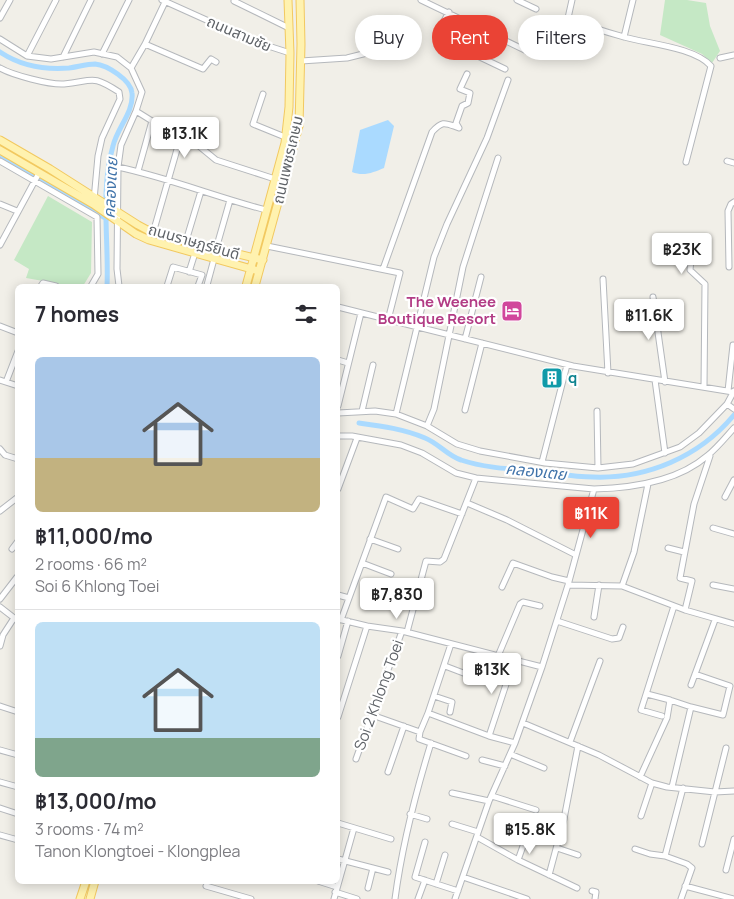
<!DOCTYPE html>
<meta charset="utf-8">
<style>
:root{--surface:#fff;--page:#f7f7f7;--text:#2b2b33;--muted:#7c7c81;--line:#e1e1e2;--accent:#ea4335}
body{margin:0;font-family:Manrope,"Noto Sans Thai",sans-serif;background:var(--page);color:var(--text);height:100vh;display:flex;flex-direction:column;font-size:19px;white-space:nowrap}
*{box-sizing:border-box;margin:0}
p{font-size:16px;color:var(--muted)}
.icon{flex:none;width:28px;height:28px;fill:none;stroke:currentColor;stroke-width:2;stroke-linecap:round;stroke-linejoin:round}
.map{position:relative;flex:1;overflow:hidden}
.sheet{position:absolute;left:15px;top:284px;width:325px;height:600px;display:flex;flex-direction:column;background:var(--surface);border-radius:8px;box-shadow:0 2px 12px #0003}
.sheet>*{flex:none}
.hud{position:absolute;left:355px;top:15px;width:304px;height:45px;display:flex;gap:10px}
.price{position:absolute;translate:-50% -42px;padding:0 11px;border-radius:5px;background:#fff;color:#222;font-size:16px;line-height:32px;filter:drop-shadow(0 1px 2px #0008)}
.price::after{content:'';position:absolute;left:50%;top:30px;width:15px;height:11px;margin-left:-8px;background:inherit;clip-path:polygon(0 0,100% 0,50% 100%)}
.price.active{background:var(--accent);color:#fff}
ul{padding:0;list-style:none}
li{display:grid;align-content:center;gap:10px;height:265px;padding:0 20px}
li+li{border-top:1px solid var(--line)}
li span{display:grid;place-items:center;height:155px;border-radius:8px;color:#555}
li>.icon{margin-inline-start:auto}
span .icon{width:90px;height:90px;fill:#fffc;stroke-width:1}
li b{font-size:21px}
h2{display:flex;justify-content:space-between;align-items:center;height:60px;padding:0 20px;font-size:21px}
.chip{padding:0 18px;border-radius:22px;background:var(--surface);box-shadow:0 2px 12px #0003;font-size:18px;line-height:45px}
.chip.active{background:var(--accent);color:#fff}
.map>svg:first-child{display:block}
.green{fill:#c5e8c5}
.water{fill:#aadaff}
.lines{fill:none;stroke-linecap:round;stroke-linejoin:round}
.canal{stroke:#aadaff;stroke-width:5}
.minor-casing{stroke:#b5b8bc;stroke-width:7}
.major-casing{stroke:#f2c960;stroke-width:9}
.minor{stroke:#fff;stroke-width:5}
.major{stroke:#fff2af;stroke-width:7}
.labels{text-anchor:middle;stroke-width:4.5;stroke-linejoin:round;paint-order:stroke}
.street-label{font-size:15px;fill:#5f6368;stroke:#fff}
.hotel-label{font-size:15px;font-weight:bold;fill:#b23c85;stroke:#fff;text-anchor:end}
.culture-label{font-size:15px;font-weight:bold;fill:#0d838f;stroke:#fff;text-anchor:start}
.water-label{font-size:16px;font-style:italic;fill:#4174aa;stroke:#fff}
</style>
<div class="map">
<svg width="734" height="899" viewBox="0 0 734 899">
<rect width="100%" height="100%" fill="#f1efe8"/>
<!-- green -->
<path class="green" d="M665,0H687L706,3L710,26L720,51L712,63L702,54L660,35Z
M48,196L92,222L91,273L83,286C64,286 45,281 26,278L29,269L14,260Z"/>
<!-- water -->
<path class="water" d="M388,120L394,126L384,168C374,172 364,177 352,172L360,130Z"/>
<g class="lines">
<!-- canal -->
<path class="canal" d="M0,52C21,66 44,70 69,68C77,67 87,64 95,64C107,65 131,80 132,93C134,112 117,128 113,146C100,191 109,240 107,286
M0,155L107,219
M359,423C381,426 404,429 425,438C438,443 448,456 461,460C485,468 511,469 536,471C555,473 574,477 593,477C647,479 699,457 734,415"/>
<!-- minor casing -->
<g class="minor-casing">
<path id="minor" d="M162,0L253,41L290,53
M421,0L533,54
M517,0L536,9
M572,0L568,18C586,26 606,32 624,37C648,44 694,47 711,66L686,162
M234,1L289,28
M449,12L439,30L438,37L505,69
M0,18L10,0
M624,37L633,0
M0,39L27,56L51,59L94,52L117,57L131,68L142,92L136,111L121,145L118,167L117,269L119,286
M145,44L203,69L211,59L216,62
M102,54L129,0
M27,56L56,0
M63,57L91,0
M720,58L734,55
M301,61L347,58L371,52
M0,68C12,75 50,85 64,84C94,81 91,74 119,92L120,99L102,138L98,156L94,200
M131,68L145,44L166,0
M263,94L253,124L285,137
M136,111L152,121L138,171
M0,161L97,217L98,274L91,286
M727,161L734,163
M118,167C169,178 216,197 266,210
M0,204L17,211
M153,233L182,132L216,160L275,179
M186,241L201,191
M0,245L39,173
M267,246L400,273L388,320
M216,249L230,200
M691,259L690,270L705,284L704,387
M729,267L728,211L731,204L734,202
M383,269L432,132C443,120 445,123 459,128L456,123L462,106L468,103L470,93L460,89L467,74
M189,272L195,253
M603,279L608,373
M207,285L214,259
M41,286L43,283L56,286
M167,286L173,267L202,275L198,286
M653,297L665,382
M338,307L573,366L733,392
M0,326L18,333
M465,339L481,277
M338,360L348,363
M0,380L18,386
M655,380L665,453
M6,382L18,351
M728,391L733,345
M727,404L734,409
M338,406L361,313
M465,410L482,343
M362,411L373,365
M597,411L598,468
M338,413L375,411L396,414L427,426L457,444L480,451L545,463L598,468L633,464L680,447L699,433L727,404L734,391
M396,414L434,257L447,224L487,138L508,80
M427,426L434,409L463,267L498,158
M338,436H352L401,445L422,453L456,473L476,478L594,489C632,488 677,482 707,456C717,448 725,438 734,428
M0,449L5,455L18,459
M542,462L567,365
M338,489L357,438
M725,497L734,480
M467,503L507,520L576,555
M0,511L18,497
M713,528L734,534
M370,539L398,549
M668,548L684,552
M12,549L18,541
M362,563L391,574
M568,585L622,586L685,610L734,624
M713,585L734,589
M622,586L634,552L648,484
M502,587L513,563L552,577L569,581
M338,595L349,598
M0,599L17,577
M0,607L18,621
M685,610L692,581L680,578L694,504L710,456
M594,617L599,585
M338,619L367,626L402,631L542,667
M341,620L386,497L413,509L419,499L462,514
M557,621L612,639L619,638L623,627
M407,632L426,561L440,562L444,559L476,478
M451,644L428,713L420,732L419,739L466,756
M0,646L3,635L14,618
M338,656L348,621
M498,656L520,604L523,602L540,606
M445,666L466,674
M691,685L715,620
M434,696L452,702L450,712
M670,700L691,707
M0,706L18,712
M428,713L489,736L515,743
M372,715L420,732
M662,716L641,710L674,606
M338,717L367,626
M523,723L599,755L652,783L667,787L715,792L734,791
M489,736L514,660
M570,742L600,661
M0,750L18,755
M510,754L544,768
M356,759L402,631
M482,760L505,766
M388,772L404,726
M640,777L667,718L670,700L647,694
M0,782L18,787
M672,787L691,707L723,715L730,686L695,674
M452,793L489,801
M492,796L536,810
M0,808L18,814
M410,814L427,819
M641,816L652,783
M338,823L391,839
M452,824L478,832
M0,835L18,840
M477,837L518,860L577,888
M425,842L415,877L458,891
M702,844L726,748
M557,848L578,855
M635,849L650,854L665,856
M338,859L388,872
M518,860L528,832
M726,870L734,839
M549,875L564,819L578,746
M463,877L527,899
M318,881L337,887
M436,884L445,855
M206,886L251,899
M685,886L734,899
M368,888L373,868
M592,891L596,892L595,899
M335,892L357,899
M334,899L354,828
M395,899C402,846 415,795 431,743
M418,899L425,880
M455,899L489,801L515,743L542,667L568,585L594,489
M681,899L692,868L687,864L665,856L683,788"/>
</g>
<!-- major casing -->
<g class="major-casing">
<path id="major" d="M0,140L50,169L138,225L153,233L263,260
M0,150L93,204L136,234L149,240L255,270
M246,286L285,143L289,107L290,53L288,0
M255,286L299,126L301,44L300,0
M80,899L86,881
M90,899L95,881"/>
</g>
<!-- minor -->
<use href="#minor" class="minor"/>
<!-- major -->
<use href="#major" class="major"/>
</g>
<!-- icons -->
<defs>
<g id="hotel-square" transform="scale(1.125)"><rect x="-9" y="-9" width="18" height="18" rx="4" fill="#d1479c" stroke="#fff"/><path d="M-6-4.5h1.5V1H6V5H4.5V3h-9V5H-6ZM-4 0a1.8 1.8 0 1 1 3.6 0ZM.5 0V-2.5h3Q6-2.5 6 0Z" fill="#fff"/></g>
<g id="building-square" transform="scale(1.125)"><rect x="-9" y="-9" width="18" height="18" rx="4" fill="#0f9aa8" stroke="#fff"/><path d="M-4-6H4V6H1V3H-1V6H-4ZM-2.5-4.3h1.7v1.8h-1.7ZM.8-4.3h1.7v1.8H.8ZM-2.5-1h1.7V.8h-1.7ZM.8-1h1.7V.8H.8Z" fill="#fff"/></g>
</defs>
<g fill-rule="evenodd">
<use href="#hotel-square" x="512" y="311"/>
<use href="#building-square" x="552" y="378"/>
</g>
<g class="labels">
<!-- street labels -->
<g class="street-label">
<text transform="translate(239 34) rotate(23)" y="5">ถนนสามชัย</text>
<text transform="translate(288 160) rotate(-77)" y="5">ถนนเพชรเกษม</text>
<text transform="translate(194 242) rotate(16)" y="5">ถนนราษฎร์ยินดี</text>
<text transform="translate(379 695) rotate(-70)" y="5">Soi 2 Khlong Toei</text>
</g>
<!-- hotel labels -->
<g class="hotel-label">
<text x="496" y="307">The Weenee<tspan x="496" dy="17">Boutique Resort</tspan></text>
</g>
<!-- culture labels -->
<g class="culture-label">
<text x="568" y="383">q</text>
</g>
<!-- water labels -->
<g class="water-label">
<text transform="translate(110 188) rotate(-87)" y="6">คลองเตย</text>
<text transform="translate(536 471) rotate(6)" y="6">คลองเตย</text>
</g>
</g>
</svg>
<b class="price" style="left:185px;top:159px">฿13.1K</b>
<b class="price" style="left:682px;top:275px">฿23K</b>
<b class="price" style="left:649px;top:341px">฿11.6K</b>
<b class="price active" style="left:591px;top:539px">฿11K</b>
<b class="price" style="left:397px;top:620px">฿7,830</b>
<b class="price" style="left:492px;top:695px">฿13K</b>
<b class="price" style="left:530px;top:855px">฿15.8K</b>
<div class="hud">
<a class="chip">Buy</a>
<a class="chip active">Rent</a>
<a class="chip">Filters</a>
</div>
<section class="sheet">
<h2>7 homes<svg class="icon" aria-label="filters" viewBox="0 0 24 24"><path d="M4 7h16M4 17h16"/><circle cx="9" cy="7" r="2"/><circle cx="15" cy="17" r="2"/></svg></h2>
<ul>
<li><span style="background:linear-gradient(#a9c7e8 65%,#c2b280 0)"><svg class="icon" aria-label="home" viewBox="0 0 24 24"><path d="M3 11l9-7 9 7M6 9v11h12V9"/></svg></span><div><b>฿11,000/mo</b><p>2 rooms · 66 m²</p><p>Soi 6 Khlong Toei</p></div></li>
<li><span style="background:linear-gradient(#bfe0f5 75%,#7fa58c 0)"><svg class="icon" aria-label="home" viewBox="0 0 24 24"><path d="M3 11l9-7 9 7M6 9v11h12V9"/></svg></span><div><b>฿13,000/mo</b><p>3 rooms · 74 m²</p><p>Tanon Klongtoei - Klongplea</p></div></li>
</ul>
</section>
</div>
